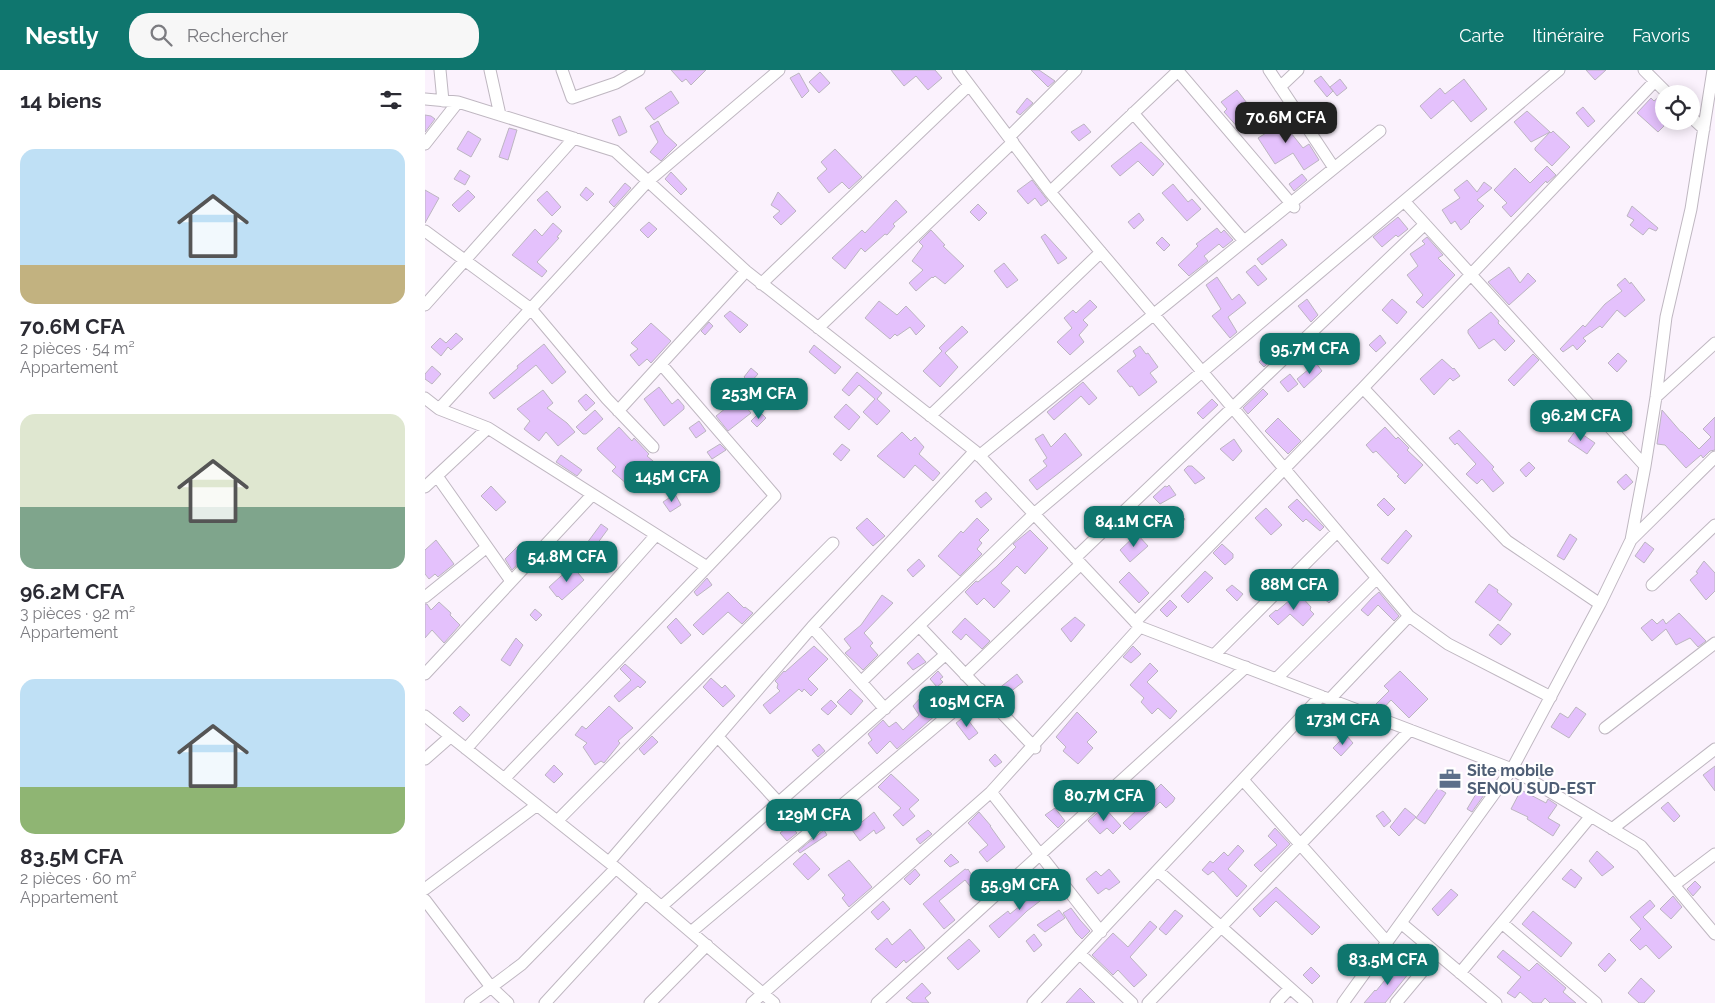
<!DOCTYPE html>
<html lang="fr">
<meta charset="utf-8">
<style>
:root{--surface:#fff;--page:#f7f7f7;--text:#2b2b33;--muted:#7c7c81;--accent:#0f766e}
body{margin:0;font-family:Raleway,sans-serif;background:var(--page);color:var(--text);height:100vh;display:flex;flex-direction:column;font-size:19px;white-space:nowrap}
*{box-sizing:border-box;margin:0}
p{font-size:16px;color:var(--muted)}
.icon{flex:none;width:28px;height:28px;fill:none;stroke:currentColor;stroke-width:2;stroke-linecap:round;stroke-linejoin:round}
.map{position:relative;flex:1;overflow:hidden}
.sheet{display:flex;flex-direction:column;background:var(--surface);width:425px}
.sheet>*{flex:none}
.buttons{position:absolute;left:1230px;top:15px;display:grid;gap:10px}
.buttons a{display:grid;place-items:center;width:45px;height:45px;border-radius:50%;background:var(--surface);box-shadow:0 2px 12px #0003;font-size:25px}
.price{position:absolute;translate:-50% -42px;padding:0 11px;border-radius:10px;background:var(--accent);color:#fff;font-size:16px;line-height:32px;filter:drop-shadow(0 1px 2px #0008)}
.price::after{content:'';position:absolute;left:50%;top:30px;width:15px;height:11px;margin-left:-8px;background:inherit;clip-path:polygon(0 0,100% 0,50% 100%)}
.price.on{background:#222;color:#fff}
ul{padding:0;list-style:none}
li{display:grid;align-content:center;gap:10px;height:265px;padding:0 20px}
li span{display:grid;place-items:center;height:155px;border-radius:15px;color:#555}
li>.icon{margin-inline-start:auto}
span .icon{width:90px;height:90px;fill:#fffc;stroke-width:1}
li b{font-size:21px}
h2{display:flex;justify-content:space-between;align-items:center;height:60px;padding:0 20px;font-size:21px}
header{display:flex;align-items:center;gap:30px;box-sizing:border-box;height:70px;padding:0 25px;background:var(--accent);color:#fff}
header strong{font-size:24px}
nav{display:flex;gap:28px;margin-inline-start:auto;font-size:18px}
.search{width:350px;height:45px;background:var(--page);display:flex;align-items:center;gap:12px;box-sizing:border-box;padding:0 18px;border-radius:20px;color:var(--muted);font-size:19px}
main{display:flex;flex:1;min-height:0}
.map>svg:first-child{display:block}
.building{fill:#e4c1fc;stroke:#bcb5c1}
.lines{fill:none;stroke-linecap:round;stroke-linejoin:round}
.street-casing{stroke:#bfb7c1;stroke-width:13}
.street{stroke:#fff;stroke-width:11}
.labels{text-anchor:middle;stroke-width:4;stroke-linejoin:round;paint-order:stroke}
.service-label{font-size:16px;font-weight:bold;fill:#4e5e75;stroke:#fff;text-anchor:start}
</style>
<header>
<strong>Nestly</strong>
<div class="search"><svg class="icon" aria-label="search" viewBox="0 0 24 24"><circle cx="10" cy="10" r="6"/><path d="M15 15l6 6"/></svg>Rechercher</div>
<nav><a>Carte</a><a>Itinéraire</a><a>Favoris</a></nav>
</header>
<main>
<section class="sheet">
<h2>14 biens<svg class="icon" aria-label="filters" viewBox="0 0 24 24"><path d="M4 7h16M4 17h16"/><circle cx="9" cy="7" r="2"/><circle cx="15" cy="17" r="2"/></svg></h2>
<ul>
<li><span style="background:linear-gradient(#bfe0f5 75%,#c2b280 0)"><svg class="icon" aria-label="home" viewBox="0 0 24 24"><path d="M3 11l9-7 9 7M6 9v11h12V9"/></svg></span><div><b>70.6M CFA</b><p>2 pièces · 54 m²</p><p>Appartement</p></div></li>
<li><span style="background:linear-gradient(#dfe7d0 60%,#7fa58c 0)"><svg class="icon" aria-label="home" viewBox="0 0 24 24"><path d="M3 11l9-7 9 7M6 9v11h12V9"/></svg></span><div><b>96.2M CFA</b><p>3 pièces · 92 m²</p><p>Appartement</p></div></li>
<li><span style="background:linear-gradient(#bfe0f5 70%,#8fb573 0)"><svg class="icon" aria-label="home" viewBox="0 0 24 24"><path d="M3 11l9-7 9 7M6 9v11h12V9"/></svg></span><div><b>83.5M CFA</b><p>2 pièces · 60 m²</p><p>Appartement</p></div></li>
</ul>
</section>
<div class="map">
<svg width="1290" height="933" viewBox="0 0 1290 933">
<rect width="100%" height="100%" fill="#fbf2fd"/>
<!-- building -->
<path class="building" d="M246,0H281L266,15L261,9L257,12Z
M466,0H510L517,8L503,20L491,6L479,16Z
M606,0H614L630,11L623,17Z
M1161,0H1181L1170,10Z
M395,2L405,13L394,23L384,12Z
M374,3L384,21L377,28L365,8Z
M896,6L908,21L902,27L889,11Z
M915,9L922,18L912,26L905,17Z
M1039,9L1062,39L1046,52L1028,30L1006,49L995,36L1015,18L1020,24Z
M812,20L825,37L829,35L835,43L816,61L799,42L802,39L796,32Z
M246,21L254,33L229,50L220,38Z
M1235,26L1239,30V56L1233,62L1212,43L1226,28L1229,31Z
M602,28L608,33L595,45L591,42Z
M1158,37L1170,51L1163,57L1151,43Z
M1102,41L1125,62L1106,72L1089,52Z
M864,43L870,53L862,58L878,78L884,74L894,90L879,100L868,83L850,94L833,68L841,63L839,60Z
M0,45L6,46L10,49L0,62Z
M195,46L202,62L194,66L187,50Z
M233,51L240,64L252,75L236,91L225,82L233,72L225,56Z
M659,54L666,62L654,71L646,62Z
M84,58L92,60L83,90L74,87Z
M43,61L56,69L46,87L32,79Z
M1128,61L1145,77L1127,96L1110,80V78L1125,62L1126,63Z
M716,72L739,94L728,106L713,91L695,106L686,96Z
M410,79L437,107L424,119L417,112L404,123L392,108L402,99L396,92Z
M1122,96L1131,105L1122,113L1121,111L1086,147L1077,137L1082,133L1069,120L1090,98L1105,113Z
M35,100L45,106L40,115L29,109Z
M246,102L262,119L256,125L240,109Z
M877,104L882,110L869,121L864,114Z
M607,110L623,131L616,136L610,128L603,134L592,121Z
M1042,110L1052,122L1059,112L1067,118L1052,130L1059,136L1044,151L1045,152L1036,160L1030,151L1026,154L1017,140L1035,128L1029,120Z
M200,113L206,118L189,137L184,132Z
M748,114L763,132L767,129L776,139L762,151L737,123Z
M161,117L169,124L162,131L155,125Z
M0,120L14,128L0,153Z
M43,120L50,127L34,142L27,135Z
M122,121L136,137L127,146L112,130Z
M353,122L371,141L356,155L348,147L355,141L346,135Z
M471,130L482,142L468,154L470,156L462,165L460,164L440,182L436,178L420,199L407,188L437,160L440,163Z
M553,134L562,143L554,151L545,142Z
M1207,136L1233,158L1231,161L1224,158L1218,165L1205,155L1209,150L1202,146Z
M714,143L719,150L709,159L703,152Z
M973,147L983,159L973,167L971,165L957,177L948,167Z
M224,152L232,159L223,168L215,160Z
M128,153L137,161L132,167L134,168L112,192L122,201L117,207L87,185L110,159L117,166Z
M792,158L796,163L799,160L808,170L798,178L794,174L779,186L783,191L764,206L753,195L773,176L771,174Z
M506,160L520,175L518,176L539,196L520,214L510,206L508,208L507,207L491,221L484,213L498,200L487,191L498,176L494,172Z
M620,164L642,188L633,194L616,167Z
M737,167L745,175L739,181L731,173Z
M1002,167L1018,185L1013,188L1030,205L998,238L991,232L998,225L982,205L993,196L985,184L1000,174L997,171Z
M857,169L862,175L837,195L832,189Z
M579,193L593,210L582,218L569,201Z
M830,195L842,209L833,216L821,202Z
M1084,197L1095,213L1103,203L1111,211L1084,235L1063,212Z
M792,207L807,230L814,224L821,233L803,247L812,262L805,268L787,246L796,239L781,215Z
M1200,208L1205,214L1206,212L1220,230L1200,247L1192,240L1177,258L1175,256L1158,268L1161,271L1152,280L1148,275L1138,282L1135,279L1158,255L1160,257L1180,234L1197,221L1192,215Z
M882,229L893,245L886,252L873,236Z
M967,229L982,242L972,254L957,240Z
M665,230L672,237L658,250L663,255L654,265L659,272L645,285L632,272L647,258L639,248L648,240L651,243Z
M454,231L472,245L481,236L500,256L491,265L485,257L472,266L470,264L465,269L440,248Z
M305,241L323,255L315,263L299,246Z
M1066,242L1074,251L1073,253L1090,271L1080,281L1069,269L1054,279L1043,263V260Z
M284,252L288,256L280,265L276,261Z
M226,253L246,271L226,293L222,289L214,296L205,285L213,279L206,273Z
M537,256L543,262L520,283L533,297L515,317L498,301L517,281L514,278Z
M31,263L38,269L26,280L23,277L16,286L6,277L15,268L21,273Z
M955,265L961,273L951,282L944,275Z
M119,274L141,302L127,314L111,295L69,329L64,323L93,298L92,296Z
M389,275L416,297L410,304L384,282Z
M715,276L721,284L723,283L733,297L725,303L732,312L714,326L707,316L705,317L692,301L711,286L708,281Z
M844,281L850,286L839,297L834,292Z
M1193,283L1202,291L1192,302L1183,293Z
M1108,284L1114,290L1089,316L1083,310Z
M1017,289L1028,299L1029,298L1035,306L1028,311L1025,308L1009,325L995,309Z
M891,293L897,301L879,318L872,309Z
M7,296L16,304L7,314L0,309V304Z
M326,298L333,304L325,313L319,307Z
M432,302L457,323L452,329L465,341L452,355L438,342L450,329L434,315L424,326L417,320Z
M865,304L873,314L863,322L855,312Z
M658,312L672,328L664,335L656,326L629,350L622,342Z
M234,317L247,334L253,329L259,336V339L239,356L219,329Z
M838,319L843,324L823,344L818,338Z
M118,320L128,333L122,338L142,353L150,362L133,376L121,362L114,371L99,359L105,351L92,339Z
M161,324L170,333L161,341L153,331Z
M310,324L326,343L303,361L291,346L306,334L303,330Z
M787,329L793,335L778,349L772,343Z
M421,334L435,347L424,360L409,347Z
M170,340L178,349L161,364H158L151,357Z
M1237,340L1256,362H1257L1274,379L1286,367L1278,359L1290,347V380L1285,381L1278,388L1276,385L1261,398L1240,375L1232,374Z
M335,342L341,348L332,357L326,351Z
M853,348L876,371L863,384L840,361Z
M274,351L281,361L271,368L264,358Z
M194,357L207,371L209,368L224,384L222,386L234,396L211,422L187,401L191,397L173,380L172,378Z
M960,357L971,369L973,367L984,378L982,380L998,395L980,414L972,406L974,405L951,381L948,383L941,375Z
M1034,360L1069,397L1067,399L1079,413L1068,422L1057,409L1052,414L1041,404L1051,394L1032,373L1030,375L1024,368Z
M1151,360L1170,373L1162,384L1143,371Z
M477,362L486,371L490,367L499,377L494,384L515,403L508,411L490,395L479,408L452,386Z
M640,363L657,385L612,420L604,410L622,396L618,391L622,388L610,369L618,364L626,377Z
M809,369L817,381L808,391L795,379Z
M295,374L301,380L287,389L282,382Z
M417,374L425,380L416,391L408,384Z
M136,385L157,400L152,406L131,392Z
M1104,392L1110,398L1101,407L1095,400Z
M763,396H767L780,408L770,414L759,400Z
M1201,404L1208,412L1199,420L1192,412Z
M744,415L751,425L735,434L728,427L740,416L742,417Z
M66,416L81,432L71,441L56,426Z
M561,422L567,429L556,438L550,431Z
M250,424L256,435L245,442L238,432Z
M959,428L970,439L963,446L952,435Z
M872,429L899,457L895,461L881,449L878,452L863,437Z
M841,438L857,455L846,465L830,448Z
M751,440L760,449L754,457L744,449Z
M442,448L460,466L448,476L431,458Z
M552,448L564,460L554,470L557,473L552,479L557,484L535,506L513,486L536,461L538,463Z
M176,454L183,459L169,478L162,473Z
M605,460L623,478L600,504L592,496L576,513L585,521L569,538L559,528L552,535L540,522L551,511L553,512L571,497L591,477L588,474Z
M981,460L987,466L963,494L956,489Z
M712,464L723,476L705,492L695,480Z
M1145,464L1152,469L1139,490L1132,486Z
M11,470L29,494L13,507L10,504L4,509L0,504V480Z
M1220,472L1229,479L1219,493L1210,486Z
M797,474L808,484V488L800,495L788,483Z
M94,475L103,483L87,500L80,489Z
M494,489L500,496L488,507L482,500Z
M1279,491L1290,503V521L1281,530L1265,510L1273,503L1271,502Z
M147,496L159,510L137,530L133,526L132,527L124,517Z
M886,499L912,524L904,533L890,521L893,517L881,504Z
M780,501L788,508L763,533L756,526Z
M704,502L724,523L714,533L694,512Z
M282,508L287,515L272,526L269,522Z
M1064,514L1073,520L1072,522L1087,534L1075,551L1050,532Z
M807,515L818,524L812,531L801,520Z
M303,522L319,538L320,537L328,543L317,554L303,542L278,565L268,555Z
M954,522L974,546L969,551L953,535L943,546L936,540L947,528Z
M873,523L886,537L885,540L889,544L878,556L865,544L853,555L844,546L851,540L852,541Z
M457,525L468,533L439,563L448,573L445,576L453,585L438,600L420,583L426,578L419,569L436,555Z
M745,530L752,537L742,547L735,540Z
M14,532L26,543L25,545L35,555L19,573L7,560L0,568V534H2L6,540Z
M110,539L117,545L111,551L105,545Z
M1254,543L1281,571L1273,577L1265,568L1251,575L1241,559L1227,571L1216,558L1227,549L1232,554L1238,549L1241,554Z
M650,547L660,555L646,572L636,559Z
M251,548L266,565L256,574L242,557Z
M540,548L565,571L557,579L541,564L536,570L527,562Z
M1073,554L1086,564L1076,575L1064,565Z
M91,568L98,575L85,596L76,590Z
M389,576L403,589L383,609L393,619L386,626L379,619L377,622L374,619L345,644L338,635L355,621L352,618L353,614L350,611L359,601L360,602Z
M708,576L716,584L706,593L698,587Z
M493,583L501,592L488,600L482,593Z
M725,593L733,601L722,612L752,641L745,649L733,638L727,644L716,632L719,628L705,615Z
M200,594L221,612L215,618L213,616L194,632L189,626L206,610L195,599Z
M513,601L518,607L515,609L518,612L512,617L505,609Z
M975,601L1003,629L984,648L966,630L956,641L948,637L964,621L959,616Z
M592,604L598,612L575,630L568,623Z
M286,608L297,618L300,615L310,626L298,637L278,617Z
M425,619L438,631L426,645L412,632Z
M496,627L512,644L472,679L465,671L452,684L443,673L447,670L443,664L458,650L464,657L471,652L478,660L494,645L488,636Z
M406,630L412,636L403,645L396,639Z
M35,636L45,645L38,652L28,643Z
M184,636L208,658L193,671L195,673L179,693L176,691L170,695L158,677L162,673L150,665L157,656L161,659Z
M1151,637L1161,644L1144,668L1126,657L1135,643L1143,648Z
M652,642L672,662L662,672L668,678L653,694L638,681L641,677L631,667Z
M540,646L553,663L544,670L531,653Z
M921,665L928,673L916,686L908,678Z
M227,666L233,672L219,685L214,679Z
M394,674L400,681L393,687L387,680Z
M570,684L577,692L570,697L564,690Z
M129,695L138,704L129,713L120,705Z
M1290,696V721L1278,705Z
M466,704L494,730L484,739L490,746L478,756L468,745L476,738L453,717Z
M736,714L750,728L748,732L741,738L735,732L705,760L698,753L728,725L727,723Z
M1057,714L1064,718L1047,742L1042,739Z
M1013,718L1021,723L1000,754L991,748Z
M1096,720L1121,733L1123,729L1132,735L1123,748L1135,755L1128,766L1102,749L1103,747L1086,739Z
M1243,732L1255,746L1249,752L1236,738Z
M679,737L696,756L688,764L682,758L675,764L663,751Z
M630,738L640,751L633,758L620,745Z
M980,738L991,747L974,766L965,757Z
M958,741L966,751L959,757L951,746Z
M449,742L460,758L451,764L449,760L435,771L427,760Z
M554,742L566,756H565L580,777L562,792L554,782L563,775L543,753Z
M365,755L372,763L362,771L355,763Z
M850,758L865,774L836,802L829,795L852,775L843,766Z
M399,760L402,765L375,783L373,781Z
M503,760L507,764L495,774L491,769Z
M813,775L819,781L803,799L822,816L812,827L788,801L783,805L777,800L785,791L788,793L799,782L803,786Z
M1172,781L1189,797L1177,806L1164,791Z
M380,783L395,799L383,810L368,794Z
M526,784L534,792L525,797L519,791Z
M424,790L447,817L424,837L417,828L420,825L403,805Z
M490,799L495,805L485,815L479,809Z
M540,799L542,800L543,799L557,822L552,825L540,810L514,831L530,850L519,859L498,834Z
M684,799L695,812L684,820L681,818L673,824L661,809L671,801L676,806Z
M1146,799L1157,808L1150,818L1137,809Z
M626,811L632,818L602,841L574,868L564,856L583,841L585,844Z
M1270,811L1276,817L1268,826L1262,819Z
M851,817L895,857L887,865L851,831L835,847L828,839Z
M1026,819L1033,825L1013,846L1007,839Z
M1248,826L1257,837L1246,849L1235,839Z
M1225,830L1230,836L1218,847L1247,877L1234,889L1221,875L1215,880L1205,870L1216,859L1205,847Z
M458,831L465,839L453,850L446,842Z
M646,838L655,850L665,861L657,869L651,863L638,843Z
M634,840L640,848L620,862L612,855Z
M750,840L758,846L741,865L734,859Z
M1108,841L1147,873L1136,887L1097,854Z
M725,851L732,857L705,887L722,905L709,917L693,900L688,905L667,885L688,863L703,877Z
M485,859L500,878L481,893L479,890L471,898L450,879L462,868L467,875Z
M609,864L617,875L609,882L601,871Z
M544,869L555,881L533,900L522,888Z
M1078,880L1104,901L1112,893L1141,918L1138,922L1151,933H1125L1120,928L1116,933H1108L1095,922L1090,928L1082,923L1096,907L1072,887Z
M1184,883L1191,890L1180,902L1173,895Z
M973,894L984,903L960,933H939L950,920L951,921Z
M886,897L895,906L887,914L878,905Z
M1216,908L1230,921L1219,933H1214L1203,923Z
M497,913L506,923L500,928L504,933H488L481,928Z
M655,918L670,933H641Z"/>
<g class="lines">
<!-- street casing -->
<g class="street-casing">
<path id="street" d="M15,0L18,31
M65,0L75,45
M137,0L147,28L191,13L214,0
M533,0L625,122L984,546L1023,574L1126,627
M844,0L909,98
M1219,0L1243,24
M753,1L869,137
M855,17L873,0
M0,29L33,32L190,81L321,201L550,381
M708,43L819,171
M1266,47L1279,59
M584,67L651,0
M0,74L33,32
M625,122L754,0
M979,131L1220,396
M0,161L106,239L182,329L228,377
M336,214L544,15
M0,235L149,68
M393,258L588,72
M938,318L1082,471L1175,534
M1231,327L1290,273
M0,328L14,339L63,358L282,497
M14,339L222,112L354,0
M193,341L321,201
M505,346L676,182
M554,386L955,61
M12,406L86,511
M0,417L63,358
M1206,470L1290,387
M650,488L1000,154
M1227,515L1290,455
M0,527L62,477
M710,552L938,318L1230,11
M494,556L610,678
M387,557L460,639
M789,585L912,462
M0,604L167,425
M540,605L656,494
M851,609L952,508
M436,612L609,444L1134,0
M905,629L984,546
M0,646L191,798L349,933
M1180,658L1290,573
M293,667L354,733
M41,679L231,465
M0,689L25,667
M79,709L350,426L236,294
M818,710L962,872
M566,722L676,862
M132,751L408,473
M1187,759L1290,679
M184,792L387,557L550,381L715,557L1087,699L1216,776L1290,864
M733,801L882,933
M1249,815L1290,784
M0,819L112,735
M0,830L66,917L83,933
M237,836L521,584
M976,853L1071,933
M1077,853L1171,933
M266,862L555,619
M655,884L707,933
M1035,903L1166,746
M45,933L97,894L191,798
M120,933L221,823
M225,933L282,875
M327,933L566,722L715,557
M452,933L821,597
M608,933L896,626
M723,933L985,660
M851,933L865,918
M918,933L1087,699L1175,534L1206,470L1220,396L1231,327L1241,247L1266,139L1288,0
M971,933L1012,884"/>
</g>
<!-- street -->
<use href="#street" class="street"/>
</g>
<!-- icons -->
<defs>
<g id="office-bare" transform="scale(1.725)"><path d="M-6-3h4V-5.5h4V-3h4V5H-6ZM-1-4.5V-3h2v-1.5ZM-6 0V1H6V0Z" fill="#5c6f8a" stroke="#fff" stroke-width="2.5" paint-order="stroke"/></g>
</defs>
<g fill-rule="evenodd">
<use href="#office-bare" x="1025" y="709"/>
</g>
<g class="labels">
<!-- service labels -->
<g class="service-label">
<text x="1042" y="706">Site mobile<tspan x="1042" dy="18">SENOU SUD-EST</tspan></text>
</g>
</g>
</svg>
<div class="buttons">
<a><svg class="icon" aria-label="locate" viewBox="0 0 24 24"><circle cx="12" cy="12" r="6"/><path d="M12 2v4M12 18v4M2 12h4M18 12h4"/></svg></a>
</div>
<b class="price on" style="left:861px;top:74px">70.6M CFA</b>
<b class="price" style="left:885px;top:305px">95.7M CFA</b>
<b class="price" style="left:334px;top:350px">253M CFA</b>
<b class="price" style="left:1156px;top:372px">96.2M CFA</b>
<b class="price" style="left:247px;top:433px">145M CFA</b>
<b class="price" style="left:709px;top:478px">84.1M CFA</b>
<b class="price" style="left:142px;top:513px">54.8M CFA</b>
<b class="price" style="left:869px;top:541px">88M CFA</b>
<b class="price" style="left:542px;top:658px">105M CFA</b>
<b class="price" style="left:918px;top:676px">173M CFA</b>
<b class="price" style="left:679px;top:752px">80.7M CFA</b>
<b class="price" style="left:389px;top:771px">129M CFA</b>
<b class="price" style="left:595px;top:841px">55.9M CFA</b>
<b class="price" style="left:963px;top:916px">83.5M CFA</b>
</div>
</main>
